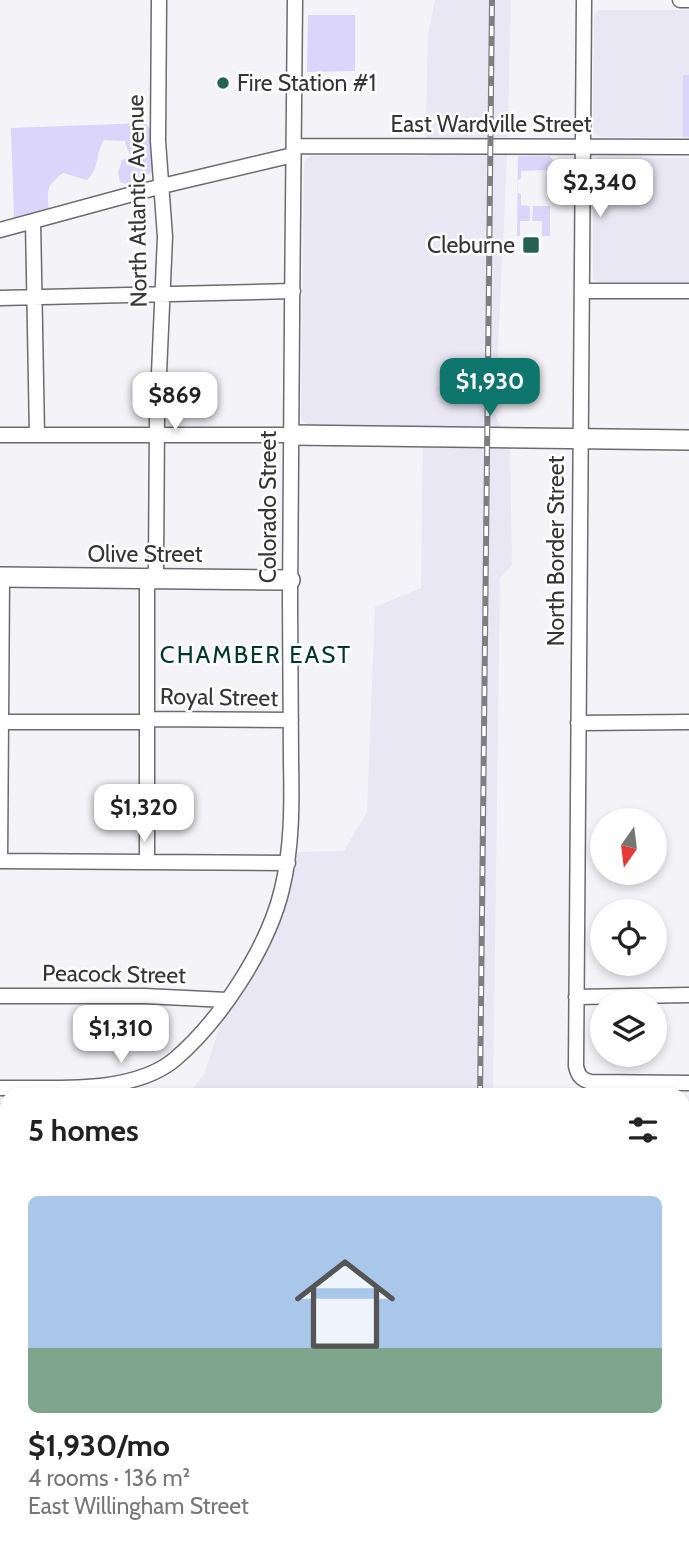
<!DOCTYPE html>
<meta charset="utf-8">
<style>
:root{--surface:#fff;--page:#f2f2f2;--text:#222;--muted:#767676;--accent:#0f766e}
body{margin:0;font-family:Cabin,sans-serif;background:var(--page);color:var(--text);height:100vh;display:flex;flex-direction:column;font-size:26px;white-space:nowrap}
*{box-sizing:border-box;margin:0}
p{font-size:23px;color:var(--muted)}
.icon{flex:none;width:38px;height:38px;fill:none;stroke:currentColor;stroke-width:2;stroke-linecap:round;stroke-linejoin:round}
.map{position:relative;flex:1;overflow:hidden}
.panel{position:absolute;left:0px;top:1088px;width:690px;height:471px;display:flex;flex-direction:column;background:var(--surface);border-radius:21px 21px 0 0;box-shadow:0 4px 10px #0003}
.panel>*{flex:none}
.needle{width:46px;rotate:194deg}
.tools{position:absolute;left:590px;top:808px;display:grid;gap:14px}
.tools a{display:grid;place-items:center;width:77px;height:77px;border-radius:50%;background:var(--surface);box-shadow:0 4px 10px #0003;font-size:35px}
.price{position:absolute;translate:-50% -60px;padding:0 16px;border-radius:14px;background:#fff;color:#222;font-size:23px;line-height:46px;filter:drop-shadow(0 2px 4px #0008)}
.price::after{content:'';position:absolute;left:50%;top:42px;width:21px;height:16px;margin-left:-10px;background:inherit;clip-path:polygon(0 0,100% 0,50% 100%)}
.price.active{background:var(--accent);color:#fff}
ul{padding:0;list-style:none}
li{display:grid;align-content:center;gap:14px;height:371px;padding:0 28px}
li span{display:grid;place-items:center;height:217px;border-radius:10px;color:#555}
li>.icon{margin-inline-start:auto}
span .icon{width:126px;height:126px;fill:#fffc;stroke-width:1}
li b{font-size:30px}
h2{display:flex;justify-content:space-between;align-items:center;height:84px;padding:0 28px;font-size:30px}
.map>svg:first-child{display:block}
.built{fill:#e9e7f3}
.green{fill:#dbd5f9}
.lines{fill:none;stroke-linecap:round;stroke-linejoin:round}
.street-casing{stroke:#6c6b6f;stroke-width:17}
.secondary-casing{stroke:#6c6b6f;stroke-width:22}
.street{stroke:#fff;stroke-width:14}
.secondary{stroke:#fff;stroke-width:19}
.rail-casing{stroke:#7e7e80;stroke-width:6}
.rail{stroke:#fff;stroke-width:3.5;stroke-dasharray:10;stroke-linecap:butt}
.poi-dot{fill:#246350;stroke:#fff;stroke-width:2.5}
.labels{text-anchor:middle;stroke-width:5;stroke-linejoin:round;paint-order:stroke}
.poi-label{font-size:23px;fill:#353536;stroke:#fff;text-anchor:start}
.street-label{font-size:23px;fill:#353536;stroke:#fff}
.neighbourhood-label{font-size:24px;letter-spacing:2px;fill:#003729;stroke:#fff}
</style>
<div class="map">
<svg width="689" height="1559" viewBox="0 0 689 1559">
<rect width="100%" height="100%" fill="#f4f3f7"/>
<!-- built -->
<path class="built" d="M435,0H511L507,155L495,414L510,446L512,565L500,578L493,1095L186,1096L204,1075L221,1022L270,948L291,890L297,852L344,851L367,812L375,607L421,588L423,426L309,425L301,420L304,164L306,159L311,156H425L428,35Z
M599,10H689V137H603L598,136L593,133L594,18L596,12Z
M598,157L689,158V282H598L593,279V161Z
M0,1102H7V1552H489V1559H0Z"/>
<!-- green -->
<path class="green" d="M308,15H355V71L307,72Z
M683,75H689V137H683Z
M145,123C157,134 152,157 152,172L139,180L126,184L120,182L118,173L122,160L126,158L131,159C130,152 126,148 125,141L104,140C95,154 100,168 87,180L63,173C46,186 47,190 49,211L14,219L11,128Z
M518,156H550L553,160V167L547,170L521,171V179L518,180V193L521,194V205L530,206V221H520V236H517Z
M533,206H550V236H542V221H532Z"/>
<g class="lines">
<!-- street casing -->
<g class="street-casing">
<path id="street" d="M584,0L576,1066C578,1076 582,1080 591,1082L689,1083
M680,0H689
M294,146L689,147
M33,221L37,435
M0,230L162,186L293,155
M582,291H689
M0,298L293,291
M0,435H291
M146,719L291,720
M0,722H146
M578,723L689,722
M0,861L288,863
M0,861L2,577
M147,862V588L156,569L157,419L165,237L158,141L159,0
M0,996H144L227,1000
M576,997L689,995
M0,1088C52,1087 131,1095 174,1060C220,1021 268,948 282,889C292,848 292,804 291,762C291,709 290,655 290,602C291,401 293,201 295,0
M682,1527H689
M593,1559V1552"/>
</g>
<!-- secondary casing -->
<g class="secondary-casing">
<path id="secondary" d="M291,435L689,440
M0,577L290,580"/>
</g>
<!-- street -->
<use href="#street" class="street"/>
<!-- secondary -->
<use href="#secondary" class="secondary"/>
<!-- rail casing -->
<g class="rail-casing">
<path id="rail" d="M480,1096L492,0
M472,1559V1552"/>
</g>
<!-- rail -->
<use href="#rail" class="rail"/>
</g>
<!-- markers -->
<g class="poi-dot">
<circle cx="223" cy="83" r="7"/>
<rect x="522" y="236" width="18" height="18" rx="3.5"/>
</g>
<g class="labels">
<!-- poi labels -->
<g class="poi-label">
<text x="237" y="91">Fire Station #1</text>
<text x="515" y="253" text-anchor="end">Cleburne</text>
</g>
<!-- street labels -->
<g class="street-label">
<text x="491" y="132">East Wardville Street</text>
<text transform="translate(137 201) rotate(-91)" y="8">North Atlantic Avenue</text>
<text transform="translate(268 507) rotate(-90)" y="8">Colorado Street</text>
<text transform="translate(556 551) rotate(-90)" y="8">North Border Street</text>
<text x="145" y="562">Olive Street</text>
<text transform="translate(219 697) rotate(1)" y="8">Royal Street</text>
<text transform="translate(114 974) rotate(1)" y="8">Peacock Street</text>
</g>
<!-- neighbourhood labels -->
<g class="neighbourhood-label">
<text x="256" y="663">CHAMBER EAST</text>
</g>
</g>
</svg>
<div class="tools">
<a><svg class="needle" viewBox="-14 -14 28 28"><path d="M0-13l5 13h-10z" fill="#e53935"/><path d="M0 13l5-13h-10z" fill="#767676"/></svg></a>
<a><svg class="icon" aria-label="locate" viewBox="0 0 24 24"><circle cx="12" cy="12" r="6"/><path d="M12 2v4M12 18v4M2 12h4M18 12h4"/></svg></a>
<a><svg class="icon" aria-label="layers" viewBox="0 0 24 24"><path d="M12 4l9 5-9 5-9-5zM3 14l9 5 9-5"/></svg></a>
</div>
<b class="price" style="left:600px;top:219px">$2,340</b>
<b class="price active" style="left:490px;top:418px">$1,930</b>
<b class="price" style="left:175px;top:432px">$869</b>
<b class="price" style="left:144px;top:844px">$1,320</b>
<b class="price" style="left:121px;top:1065px">$1,310</b>
<section class="panel">
<h2>5 homes<svg class="icon" aria-label="filters" viewBox="0 0 24 24"><path d="M4 7h16M4 17h16"/><circle cx="9" cy="7" r="2"/><circle cx="15" cy="17" r="2"/></svg></h2>
<ul>
<li><span style="background:linear-gradient(#a9c7e8 70%,#7fa58c 0)"><svg class="icon" aria-label="home" viewBox="0 0 24 24"><path d="M3 11l9-7 9 7M6 9v11h12V9"/></svg></span><div><b>$1,930/mo</b><p>4 rooms · 136 m²</p><p>East Willingham Street</p></div></li>
</ul>
</section>
</div>
